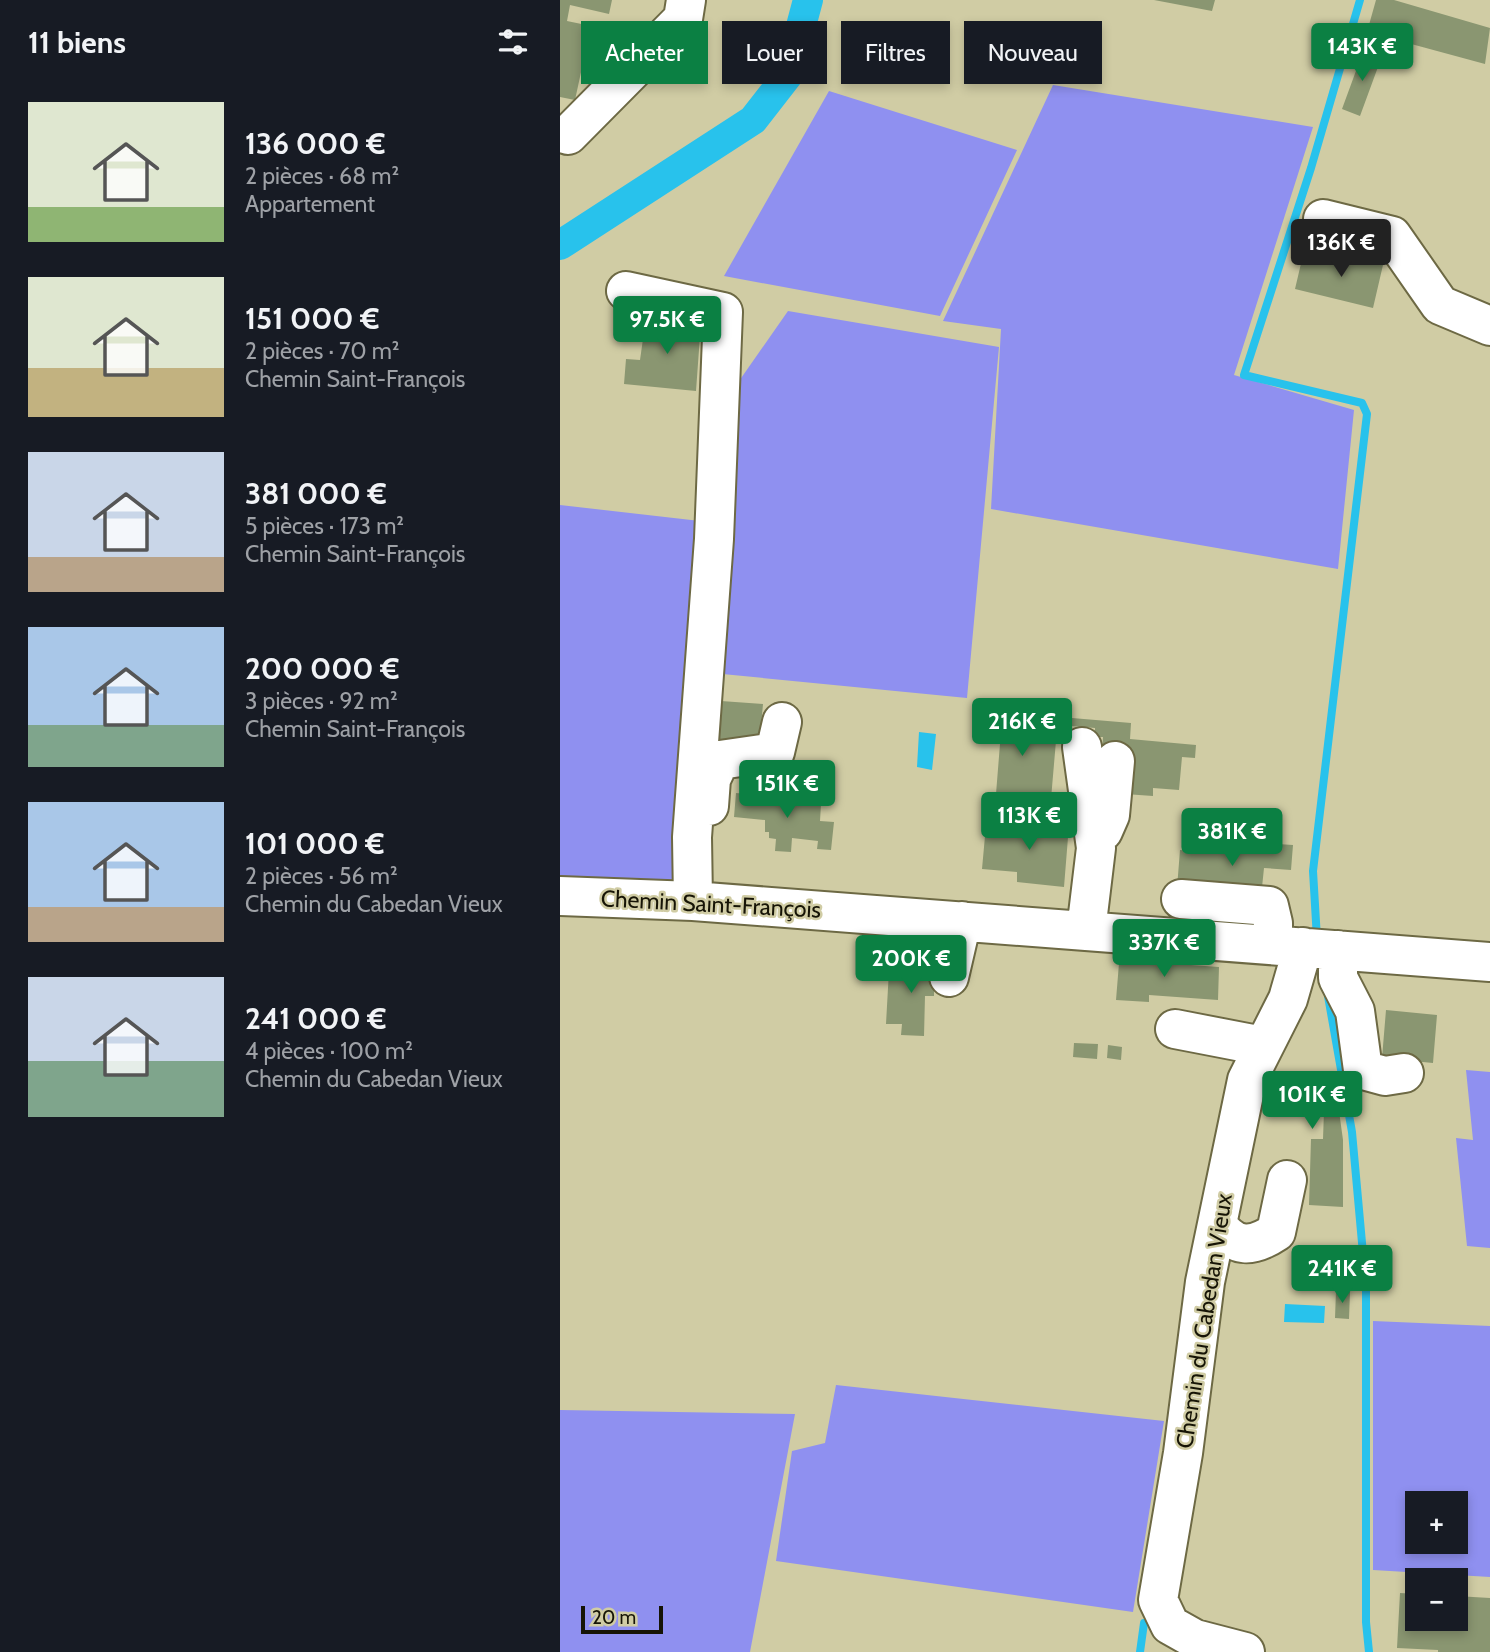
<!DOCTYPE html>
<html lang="fr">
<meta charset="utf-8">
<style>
:root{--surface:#171b24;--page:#242831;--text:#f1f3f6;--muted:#9ea1a6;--accent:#0b8043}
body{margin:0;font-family:Cabin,sans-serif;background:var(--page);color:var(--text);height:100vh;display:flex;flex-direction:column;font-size:26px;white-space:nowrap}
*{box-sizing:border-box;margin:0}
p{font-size:23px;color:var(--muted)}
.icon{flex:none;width:38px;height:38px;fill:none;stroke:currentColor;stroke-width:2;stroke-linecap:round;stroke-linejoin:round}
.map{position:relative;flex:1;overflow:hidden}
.sheet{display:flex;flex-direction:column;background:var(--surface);width:560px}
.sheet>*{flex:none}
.banner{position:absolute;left:21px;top:21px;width:665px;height:63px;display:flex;gap:14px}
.controls{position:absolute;left:845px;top:1491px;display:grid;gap:14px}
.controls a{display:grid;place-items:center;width:63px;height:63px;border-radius:0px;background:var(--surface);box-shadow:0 4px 10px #0003;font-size:35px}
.scale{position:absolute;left:21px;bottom:18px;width:82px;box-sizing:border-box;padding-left:7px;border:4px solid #161406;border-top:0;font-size:19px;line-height:24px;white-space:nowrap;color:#161406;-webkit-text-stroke:5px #d0cca4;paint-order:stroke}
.price{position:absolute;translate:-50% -60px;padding:0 16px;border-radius:7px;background:var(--accent);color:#fff;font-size:23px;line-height:46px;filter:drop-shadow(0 2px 4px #0008)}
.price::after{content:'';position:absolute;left:50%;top:42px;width:21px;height:16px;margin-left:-10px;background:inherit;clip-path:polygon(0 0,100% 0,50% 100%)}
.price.selected{background:#222;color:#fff}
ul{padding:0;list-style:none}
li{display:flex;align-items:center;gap:21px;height:175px;padding:0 28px}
li span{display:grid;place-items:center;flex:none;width:196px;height:140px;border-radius:0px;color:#555}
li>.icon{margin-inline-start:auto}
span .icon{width:84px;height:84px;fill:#fffc;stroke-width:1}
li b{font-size:30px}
h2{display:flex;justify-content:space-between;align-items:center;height:84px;padding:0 28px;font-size:30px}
.tag{padding:0 24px;border-radius:0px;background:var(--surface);box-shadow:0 4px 10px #0003;font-size:24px;line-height:63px}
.tag.selected{background:var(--accent);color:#fff}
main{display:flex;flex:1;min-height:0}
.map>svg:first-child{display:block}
.green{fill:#8f90f0;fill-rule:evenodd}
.water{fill:#28c2ec}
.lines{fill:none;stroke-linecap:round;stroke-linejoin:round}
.stream{stroke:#28c2ec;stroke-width:8}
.canal{stroke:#28c2ec;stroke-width:30}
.building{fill:#8a9671}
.minor-casing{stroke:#6d6944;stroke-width:42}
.minor{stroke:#fff;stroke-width:38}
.labels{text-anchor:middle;stroke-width:5;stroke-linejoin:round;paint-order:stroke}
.street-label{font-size:23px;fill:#161406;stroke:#d0cca4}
</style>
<main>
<section class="sheet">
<h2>11 biens<svg class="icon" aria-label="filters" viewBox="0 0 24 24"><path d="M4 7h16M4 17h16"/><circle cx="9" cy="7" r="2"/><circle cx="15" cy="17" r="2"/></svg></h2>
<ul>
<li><span style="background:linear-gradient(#dfe7d0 75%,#8fb573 0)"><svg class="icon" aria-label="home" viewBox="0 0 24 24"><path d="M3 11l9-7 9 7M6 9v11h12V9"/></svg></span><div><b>136 000 €</b><p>2 pièces · 68 m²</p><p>Appartement</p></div></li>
<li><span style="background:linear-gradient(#dfe7d0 65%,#c2b280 0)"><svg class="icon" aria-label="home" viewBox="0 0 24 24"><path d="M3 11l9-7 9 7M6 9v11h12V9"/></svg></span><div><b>151 000 €</b><p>2 pièces · 70 m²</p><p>Chemin Saint-François</p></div></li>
<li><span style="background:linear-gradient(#c9d6e8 75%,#b9a48a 0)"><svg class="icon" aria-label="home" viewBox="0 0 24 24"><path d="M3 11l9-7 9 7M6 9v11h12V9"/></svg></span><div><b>381 000 €</b><p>5 pièces · 173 m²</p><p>Chemin Saint-François</p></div></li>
<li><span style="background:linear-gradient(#a9c7e8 70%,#7fa58c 0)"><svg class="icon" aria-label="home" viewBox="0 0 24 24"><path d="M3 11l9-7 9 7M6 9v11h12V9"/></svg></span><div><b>200 000 €</b><p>3 pièces · 92 m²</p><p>Chemin Saint-François</p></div></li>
<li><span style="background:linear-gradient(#a9c7e8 75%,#b9a48a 0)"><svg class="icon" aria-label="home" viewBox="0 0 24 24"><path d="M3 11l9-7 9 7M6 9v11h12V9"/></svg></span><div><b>101 000 €</b><p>2 pièces · 56 m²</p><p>Chemin du Cabedan Vieux</p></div></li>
<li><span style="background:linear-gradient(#c9d6e8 60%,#7fa58c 0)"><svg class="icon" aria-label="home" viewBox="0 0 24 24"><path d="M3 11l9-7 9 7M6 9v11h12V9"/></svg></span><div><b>241 000 €</b><p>4 pièces · 100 m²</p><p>Chemin du Cabedan Vieux</p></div></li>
</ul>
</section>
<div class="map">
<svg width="930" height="1652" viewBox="0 0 930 1652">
<rect width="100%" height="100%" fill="#d0cca4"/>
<!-- green -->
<path class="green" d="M493,85L753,127L674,375L794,410L778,569L431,509L441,329L383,321Z
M269,91L457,150L380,316L164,276Z
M228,311L439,347L407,698L152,673L170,394Z
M0,505L140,521L121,869L104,887L0,880Z
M906,1070L930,1072V1248L907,1246L896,1138L913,1140Z
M813,1321L930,1326V1577L813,1570ZM858,1503H896V1542H858Z
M276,1385L604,1421L573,1612L216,1561L232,1451L265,1443Z
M0,1410L235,1414L190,1652H0Z"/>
<!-- water -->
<path class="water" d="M359,732L376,734L372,770L357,767Z
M725,1304L765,1306L764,1323L724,1322Z"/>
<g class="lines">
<!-- stream -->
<path class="stream" d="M757,939L753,871L807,414L802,403L684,375L751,168L800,0
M768,996L792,1132L806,1287V1622L809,1652
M580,1652L584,1623"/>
<!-- canal -->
<path class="canal" d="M0,245L193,120L228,75L248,0"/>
</g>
<!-- building -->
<path class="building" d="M0,0H52L49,14L10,5L7,21L31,26L15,100L0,97Z
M594,0H655L652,11Z
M816,0H834L930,28L925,64L807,32Z
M804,49L822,56L800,116L782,109Z
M772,253L823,265L813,308L735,289L743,255L770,261Z
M86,318L141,322L136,391L64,384L66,359L80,360Z
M161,701L203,704L199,748L156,745Z
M512,718L571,723L570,739L636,745L635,758L622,757L619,790L593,788V796L565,794L542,752L543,737H535V728L511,726Z
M417,721L497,729L491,799L436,794L440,744L415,741Z
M176,793L208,796L207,800L261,804L260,821L274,822L271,850L257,849L258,841L232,838L231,852L215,851L216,839L209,838V832H205V820L174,817Z
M462,820L509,825L504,887L457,882V872L422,869L426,825L461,829Z
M666,843L704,847V843L733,845L731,870L704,868L701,897L617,888L620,850L666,854Z
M560,951L604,955L603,963L659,967L658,1000L589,995V1002L556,1000Z
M355,957L385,959L374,973V996H365L364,1036L341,1035L342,1024H326L329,970L354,971Z
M826,1010L877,1015L873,1063L822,1058Z
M514,1043L538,1044L537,1059L513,1057Z
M548,1045L562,1047L561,1060L547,1058Z
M696,1078L775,1082L783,1140V1207L749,1205L751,1139H763L764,1111L695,1109Z
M776,1291L790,1292L789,1319L775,1318Z
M840,1593L858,1594V1619H896V1596L930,1598V1652H878V1650L837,1648Z"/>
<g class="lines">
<!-- minor casing -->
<g class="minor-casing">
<path id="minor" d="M8,135L123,19L126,0
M763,219L832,236L880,305L930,326
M66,291L163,312L154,539L132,837L133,901
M522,747L536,848L526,931
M149,806L151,779L160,760L215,752L222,722
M543,831L550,815L555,761
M0,896L133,901L930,962
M621,899L709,906L713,923V945
M778,950V978L795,1011L803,1070L825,1076L844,1073
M389,977L402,921
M615,1029L703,1046
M657,1224C675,1249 692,1248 716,1232L727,1180
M685,1652L635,1639L610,1625L598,1600L623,1453L645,1282L687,1080L728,999L743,947"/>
</g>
<!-- minor -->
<use href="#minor" class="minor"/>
</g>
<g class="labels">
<!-- street labels -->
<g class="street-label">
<text transform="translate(151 904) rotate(3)" y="8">Chemin Saint-François</text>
<text transform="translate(644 1321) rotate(-81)" y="8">Chemin du Cabedan Vieux</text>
</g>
</g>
</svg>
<div class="controls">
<a>+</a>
<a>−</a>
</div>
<div class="scale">20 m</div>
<b class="price" style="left:802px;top:83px">143K €</b>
<b class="price selected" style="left:781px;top:279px">136K €</b>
<b class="price" style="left:107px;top:356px">97.5K €</b>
<b class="price" style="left:462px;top:758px">216K €</b>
<b class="price" style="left:227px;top:820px">151K €</b>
<b class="price" style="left:469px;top:852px">113K €</b>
<b class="price" style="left:672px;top:868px">381K €</b>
<b class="price" style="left:604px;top:979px">337K €</b>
<b class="price" style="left:351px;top:995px">200K €</b>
<b class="price" style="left:752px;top:1131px">101K €</b>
<b class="price" style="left:782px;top:1305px">241K €</b>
<div class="banner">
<a class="tag selected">Acheter</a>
<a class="tag">Louer</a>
<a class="tag">Filtres</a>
<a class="tag">Nouveau</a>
</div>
</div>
</main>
